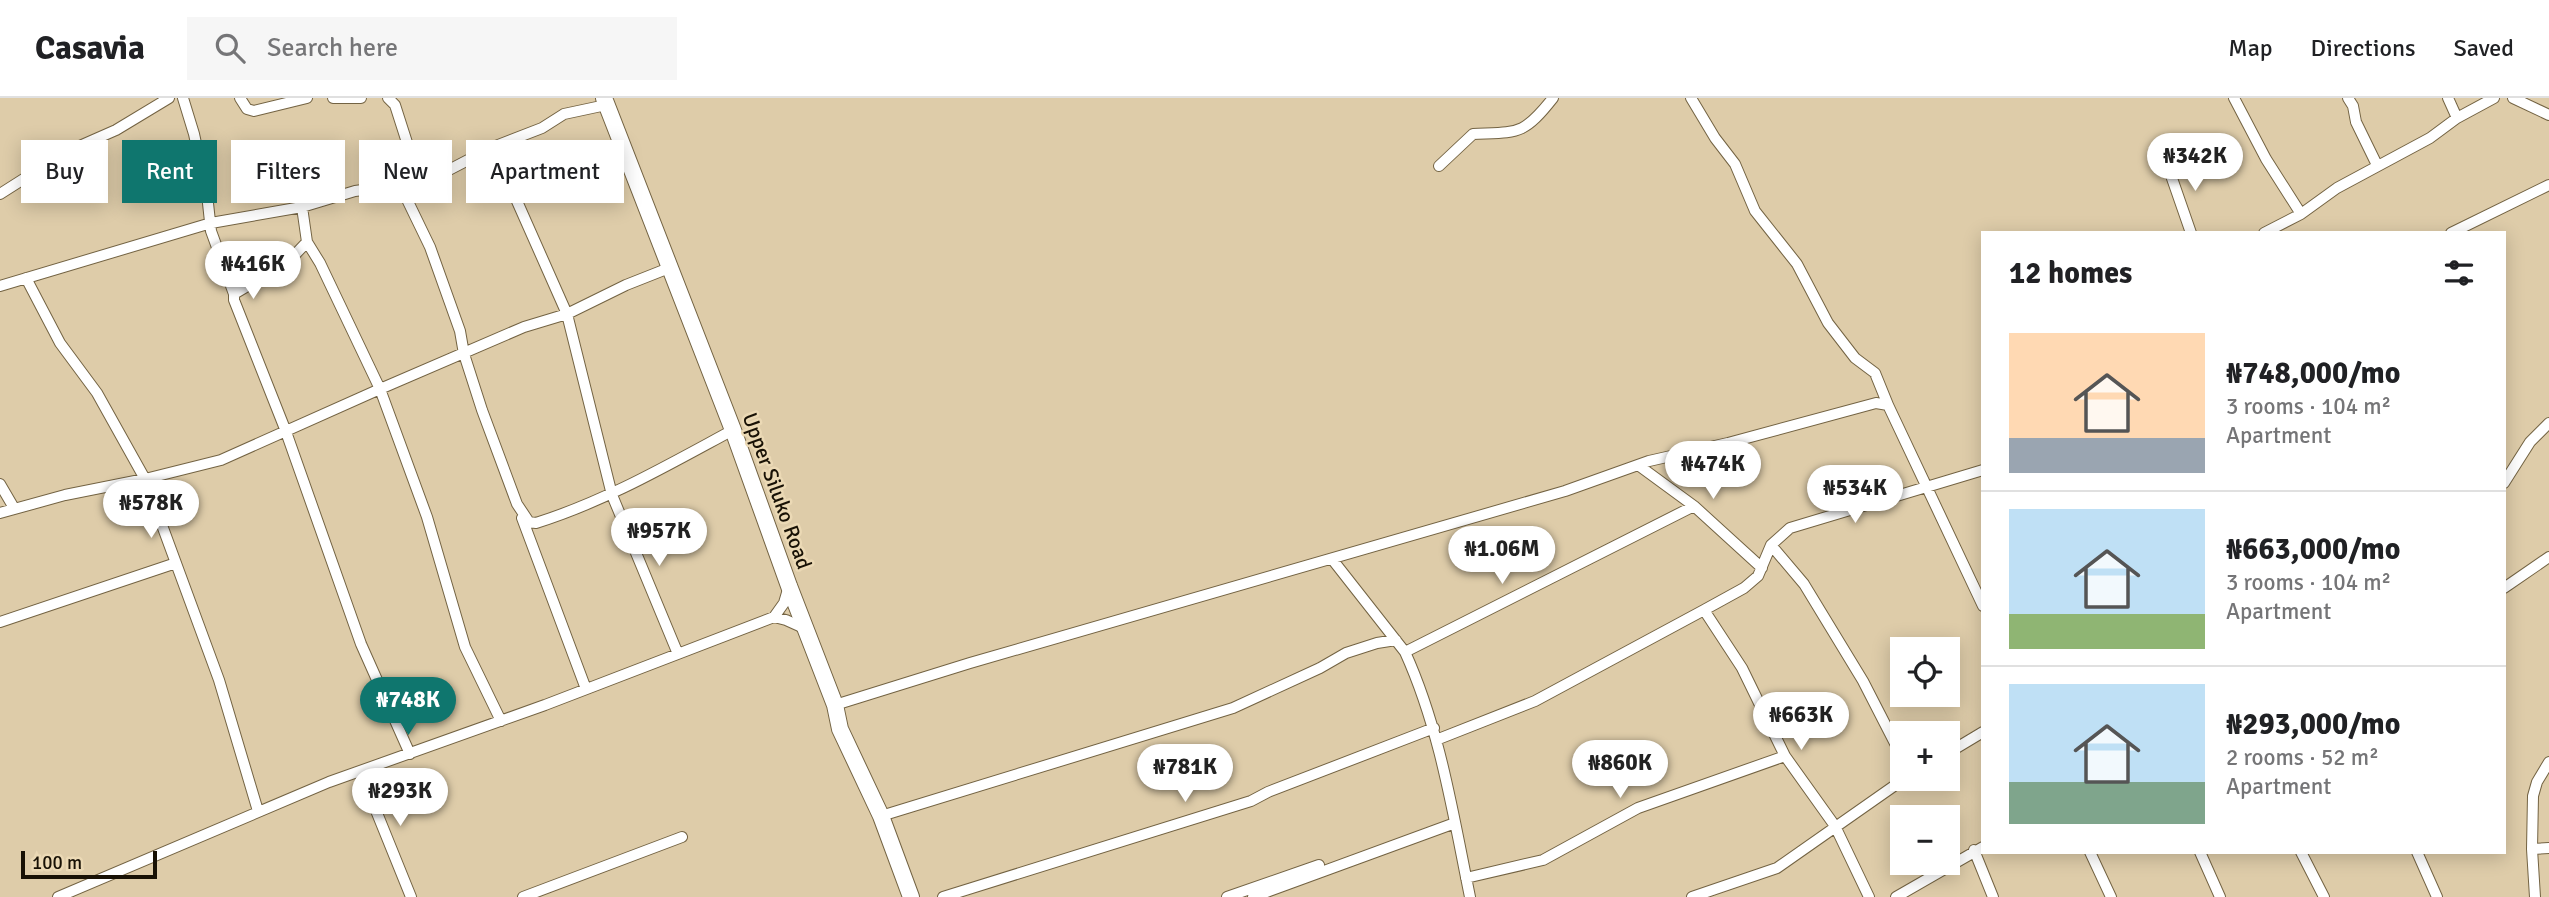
<!DOCTYPE html>
<meta charset="utf-8">
<style>
:root{--surface:#fff;--page:#f6f6f6;--text:#202124;--muted:#757577;--line:#e0e0e0;--accent:#0f766e}
body{margin:0;font-family:Signika,sans-serif;background:var(--page);color:var(--text);height:100vh;display:flex;flex-direction:column;font-size:26px;white-space:nowrap}
*{box-sizing:border-box;margin:0}
p{font-size:23px;color:var(--muted)}
.icon{flex:none;width:38px;height:38px;fill:none;stroke:currentColor;stroke-width:2;stroke-linecap:round;stroke-linejoin:round}
.map{position:relative;flex:1;overflow:hidden}
.side{position:absolute;left:1981px;top:133px;width:525px;height:623px;display:flex;flex-direction:column;background:var(--surface);border-radius:0px;box-shadow:0 4px 18px #0003}
.side>*{flex:none}
.hud{position:absolute;left:21px;top:42px;width:665px;height:63px;display:flex;gap:14px}
.buttons{position:absolute;left:1890px;top:539px;display:grid;gap:14px}
.buttons a{display:grid;place-items:center;width:70px;height:70px;border-radius:0px;background:var(--surface);box-shadow:0 4px 18px #0003;font-size:35px}
.scale{position:absolute;left:21px;bottom:18px;width:136px;box-sizing:border-box;padding-left:7px;border:4px solid #181105;border-top:0;font-size:19px;line-height:24px;white-space:nowrap;color:#181105;-webkit-text-stroke:5px #ebd9b5;paint-order:stroke}
.price{position:absolute;translate:-50% -60px;padding:0 16px;border-radius:24px;background:#fff;color:#222;font-size:23px;line-height:46px;filter:drop-shadow(0 2px 4px #0008)}
.price::after{content:'';position:absolute;left:50%;top:42px;width:21px;height:16px;margin-left:-10px;background:inherit;clip-path:polygon(0 0,100% 0,50% 100%)}
.price.selected{background:var(--accent);color:#fff}
ul{padding:0;list-style:none}
li{display:flex;align-items:center;gap:21px;height:175px;padding:0 28px}
li+li{border-top:2px solid var(--line)}
li span{display:grid;place-items:center;flex:none;width:196px;height:140px;border-radius:0px;color:#555}
li>.icon{margin-inline-start:auto}
span .icon{width:84px;height:84px;fill:#fffc;stroke-width:1}
li b{font-size:30px}
h2{display:flex;justify-content:space-between;align-items:center;height:84px;padding:0 28px;font-size:30px}
.chip{padding:0 24px;border-radius:0px;background:var(--surface);box-shadow:0 4px 18px #0003;font-size:24px;line-height:63px}
.chip.selected{background:var(--accent);color:#fff}
header{display:flex;align-items:center;gap:42px;box-sizing:border-box;height:98px;padding:0 35px;background:var(--surface);border-bottom:2px solid var(--line)}
header strong{font-size:33px}
nav{display:flex;gap:38px;margin-inline-start:auto;font-size:24px}
.search{width:490px;height:63px;background:var(--page);display:flex;align-items:center;gap:18px;box-sizing:border-box;padding:0 24px;border-radius:0px;color:var(--muted);font-size:26px}
.map>svg:first-child{display:block}
.lines{fill:none;stroke-linecap:round;stroke-linejoin:round}
.minor-casing{stroke:#736343;stroke-width:12}
.primary-casing{stroke:#736343;stroke-width:18}
.minor{stroke:#fff;stroke-width:10}
.primary{stroke:#fff;stroke-width:16}
.labels{text-anchor:middle;stroke-width:5;stroke-linejoin:round;paint-order:stroke}
.street-label{font-size:21px;fill:#181105;stroke:#ebd9b5}
</style>
<header>
<strong>Casavia</strong>
<div class="search"><svg class="icon" aria-label="search" viewBox="0 0 24 24"><circle cx="10" cy="10" r="6"/><path d="M15 15l6 6"/></svg>Search here</div>
<nav><a>Map</a><a>Directions</a><a>Saved</a></nav>
</header>
<div class="map">
<svg width="2549" height="799" viewBox="0 0 2549 799">
<rect width="100%" height="100%" fill="#decca9"/>
<g class="lines">
<!-- minor casing -->
<g class="minor-casing">
<path id="minor" d="M183,0L194,36L207,96L211,133L234,196
M240,0L247,11L254,13L307,0
M333,0H361
M388,0L395,7L419,82
M1691,0L1715,40L1735,66L1755,113L1797,166L1828,225L1855,260L1875,275L1888,307
M2234,0L2266,61L2301,116
M2348,0L2353,8L2356,24L2377,67
M2448,0L2457,20
M2513,0L2549,17
M493,49L567,216L612,397L678,556
M2166,63L2191,135
M1439,68L1473,36C1518,34 1523,38 1553,0
M400,87L430,149L460,233L464,256L482,312L517,406L529,424L536,425C606,403 668,367 733,332
M0,96L66,54L116,32L169,0
M302,109L307,144L288,164L234,196V202L285,331L361,546L410,656
M2264,135L2301,116L2337,90L2430,40L2457,20L2494,0
M2451,135L2549,87
M307,144L320,165L380,291L427,419L465,549L501,623
M26,180L60,245L97,295L145,381L219,582L258,713
M0,188L211,125L302,109L355,93L400,87L419,82L445,74L493,49L542,30L564,16L606,7
M1638,367L1694,408L1762,470
M2504,385L2530,344L2549,325
M0,386L14,410
M0,415L65,397L145,381L221,362L380,291L524,229L567,216L626,187L669,170
M522,420L586,591
M1771,447L1804,486L1863,583L1902,659
M1332,461L1405,554L1694,408
M2504,490L2549,459
M1704,512L1744,490L1758,478L1771,447L1790,430L1983,372
M774,519L784,505L789,488
M0,524L176,465
M1405,554C1440,631 1453,716 1470,799
M835,607L970,565L1565,393L1649,363L1728,345L1876,305L1888,307L1983,508
M1436,642L1535,603L1704,512L1742,570L1785,658L1835,728L1869,799
M1948,655L1983,634
M360,673L411,799
M881,718L1233,610L1320,570L1346,555L1377,545L1396,542
M2532,751L2549,750
M1974,752L1993,799
M2090,754L2111,799
M2200,754L2220,799
M2301,754L2324,799
M2417,754L2437,799
M1466,780L1543,762L1638,710L1785,658
M58,799L329,684L545,607L774,519L786,522L806,531
M523,799L682,739
M943,799L1251,703L1268,694L1434,630
M1227,799L1319,767
M1253,799L1455,725
M1692,799L1777,770L1904,681
M1896,799L1983,749
M2535,799L2532,751L2533,698L2537,684L2549,664"/>
</g>
<!-- primary casing -->
<g class="primary-casing">
<path id="primary" d="M604,0L733,332L789,488L835,607L840,631L881,718L911,799"/>
</g>
<!-- minor -->
<use href="#minor" class="minor"/>
<!-- primary -->
<use href="#primary" class="primary"/>
</g>
<g class="labels">
<!-- street labels -->
<g class="street-label">
<text transform="translate(777 393) rotate(70)" y="7">Upper Siluko Road</text>
</g>
</g>
</svg>
<div class="buttons">
<a><svg class="icon" aria-label="locate" viewBox="0 0 24 24"><circle cx="12" cy="12" r="6"/><path d="M12 2v4M12 18v4M2 12h4M18 12h4"/></svg></a>
<a>+</a>
<a>−</a>
</div>
<div class="scale">100 m</div>
<b class="price" style="left:2195px;top:95px">₦342K</b>
<b class="price" style="left:253px;top:203px">₦416K</b>
<b class="price" style="left:1713px;top:403px">₦474K</b>
<b class="price" style="left:1855px;top:427px">₦534K</b>
<b class="price" style="left:151px;top:442px">₦578K</b>
<b class="price" style="left:659px;top:470px">₦957K</b>
<b class="price" style="left:1502px;top:488px">₦1.06M</b>
<b class="price selected" style="left:408px;top:639px">₦748K</b>
<b class="price" style="left:1801px;top:654px">₦663K</b>
<b class="price" style="left:1620px;top:702px">₦860K</b>
<b class="price" style="left:1185px;top:706px">₦781K</b>
<b class="price" style="left:400px;top:730px">₦293K</b>
<div class="hud">
<a class="chip">Buy</a>
<a class="chip selected">Rent</a>
<a class="chip">Filters</a>
<a class="chip">New</a>
<a class="chip">Apartment</a>
</div>
<section class="side">
<h2>12 homes<svg class="icon" aria-label="filters" viewBox="0 0 24 24"><path d="M4 7h16M4 17h16"/><circle cx="9" cy="7" r="2"/><circle cx="15" cy="17" r="2"/></svg></h2>
<ul>
<li><span style="background:linear-gradient(#ffd9b3 75%,#9aa5b1 0)"><svg class="icon" aria-label="home" viewBox="0 0 24 24"><path d="M3 11l9-7 9 7M6 9v11h12V9"/></svg></span><div><b>₦748,000/mo</b><p>3 rooms · 104 m²</p><p>Apartment</p></div></li>
<li><span style="background:linear-gradient(#bfe0f5 75%,#8fb573 0)"><svg class="icon" aria-label="home" viewBox="0 0 24 24"><path d="M3 11l9-7 9 7M6 9v11h12V9"/></svg></span><div><b>₦663,000/mo</b><p>3 rooms · 104 m²</p><p>Apartment</p></div></li>
<li><span style="background:linear-gradient(#bfe0f5 70%,#7fa58c 0)"><svg class="icon" aria-label="home" viewBox="0 0 24 24"><path d="M3 11l9-7 9 7M6 9v11h12V9"/></svg></span><div><b>₦293,000/mo</b><p>2 rooms · 52 m²</p><p>Apartment</p></div></li>
</ul>
</section>
</div>
